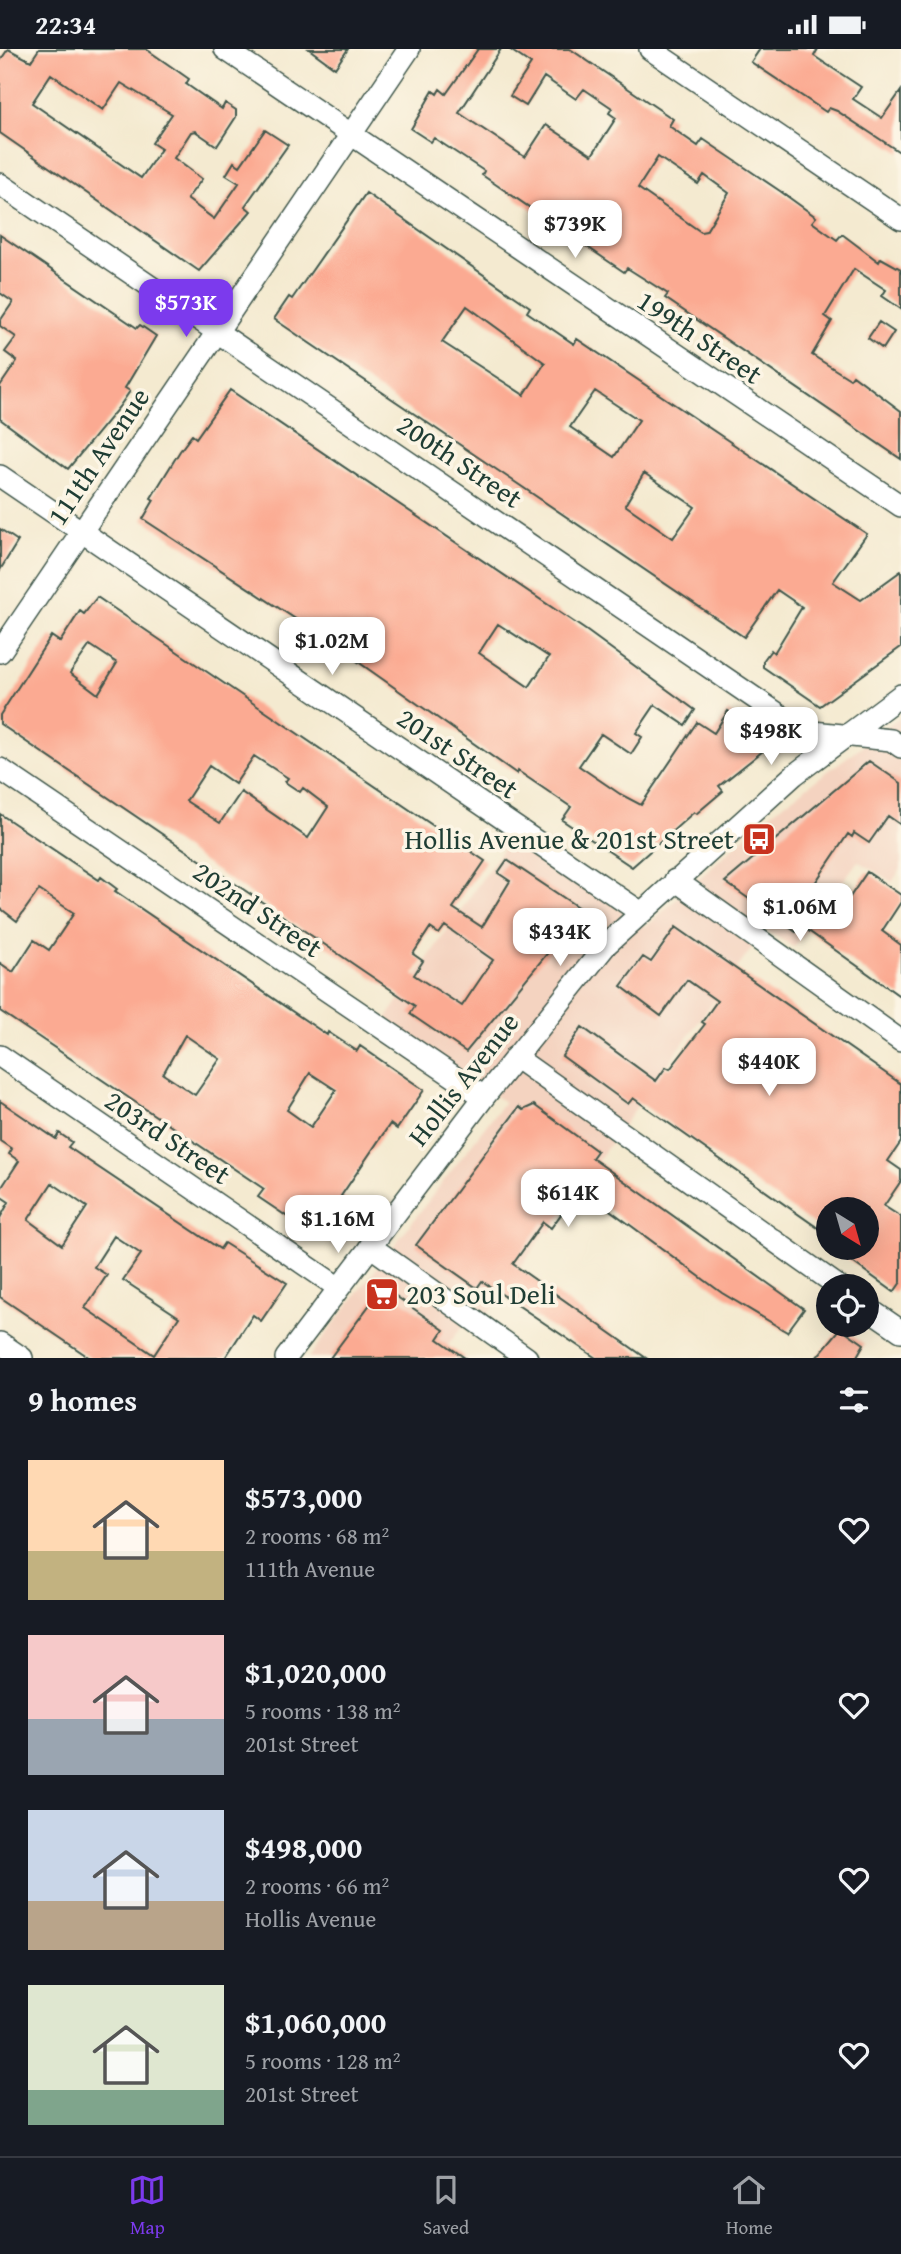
<!DOCTYPE html>
<meta charset="utf-8">
<style>
:root{--surface:#171b24;--page:#242831;--text:#f1f3f6;--muted:#9ea1a6;--line:#363941;--accent:#7c3aed}
body{margin:0;font-family:"Gentium Book Plus",serif;background:var(--page);color:var(--text);height:100vh;display:flex;flex-direction:column;font-size:26px;white-space:nowrap}
*{box-sizing:border-box;margin:0}
p{font-size:23px;color:var(--muted)}
.icon{flex:none;width:38px;height:38px;fill:none;stroke:currentColor;stroke-width:2;stroke-linecap:round;stroke-linejoin:round}
.map{position:relative;height:1309px;overflow:hidden}
.drawer{display:flex;flex-direction:column;background:var(--surface);flex:1}
.drawer>*{flex:none}
.needle{width:46px;rotate:143deg}
.buttons{position:absolute;left:816px;top:1148px;display:grid;gap:14px}
.buttons a{display:grid;place-items:center;width:63px;height:63px;border-radius:50%;background:var(--surface);box-shadow:0 7px 28px #0002;font-size:35px}
.price{position:absolute;translate:-50% -60px;padding:0 16px;border-radius:14px;background:#fff;color:#222;font-size:23px;line-height:46px;filter:drop-shadow(0 2px 4px #0008)}
.price::after{content:'';position:absolute;left:50%;top:42px;width:21px;height:16px;margin-left:-10px;background:inherit;clip-path:polygon(0 0,100% 0,50% 100%)}
.price.on{background:var(--accent);color:#fff}
ul{padding:0;list-style:none}
li{display:flex;align-items:center;gap:21px;height:175px;padding:0 28px}
li span{display:grid;place-items:center;flex:none;width:196px;height:140px;border-radius:0px;color:#555}
li>.icon{margin-inline-start:auto}
span .icon{width:84px;height:84px;fill:#fffc;stroke-width:1}
li b{font-size:30px}
h2{display:flex;justify-content:space-between;align-items:center;height:84px;padding:0 28px;font-size:30px}
.status{display:flex;justify-content:space-between;align-items:center;height:49px;padding:0 35px;background:var(--surface);direction:ltr}
.status svg{height:19px;fill:currentColor}
.tabs{display:flex;justify-content:space-around;align-items:center;height:98px;border-top:2px solid var(--line);background:var(--surface);font-size:19px;color:var(--muted)}
.tabs a{display:grid;justify-items:center;gap:4px}
.tabs .on{color:var(--accent)}
.map>svg:first-child{display:block}
.built{fill:#f4d3c0}
.building{fill:#fbaa92;fill-rule:evenodd}
.lines{fill:none;stroke-linecap:round;stroke-linejoin:round}
.street-casing{stroke:#3f574b;stroke-width:24}
.street{stroke:#fff;stroke-width:21}
.labels{text-anchor:middle;stroke-width:7;stroke-linejoin:round;paint-order:stroke}
.street-label{font-size:28px;fill:#1f3d34;stroke:#fcf5e5}
.poi-label{font-size:28px;fill:#1f3d34;stroke:#fcf5e5;text-anchor:end}
</style>
<div class="status"><b>22:34</b><svg viewBox="0 0 49 12"><path d="M0 12V9h3v3zM5 12V6h3v6zM10 12V3h3v9zM15 12V0h3v12zM26 1h20v11H26zM47 4h2v5h-2z"/></svg></div>
<div class="map">
<svg width="901" height="1309" viewBox="0 0 901 1309">
<rect width="100%" height="100%" fill="#fcf5e5"/>
<filter id="ink" filterUnits="userSpaceOnUse"><feTurbulence type="fractalNoise" baseFrequency=".0143" numOctaves="2"/><feDisplacementMap in="SourceGraphic" scale="14" xChannelSelector="R" yChannelSelector="G"/><feConvolveMatrix kernelMatrix="1 2 1 2 8 2 1 2 1" color-interpolation-filters="sRGB"/></filter>
<filter id="wash" filterUnits="userSpaceOnUse"><feTurbulence type="fractalNoise" baseFrequency=".00686" numOctaves="4" result="noise"/><feDisplacementMap in="SourceGraphic" scale="28" xChannelSelector="R" yChannelSelector="G"/><feGaussianBlur stdDeviation="1.57" result="paint"/><feColorMatrix in="noise" values="0 0 0 0 0 0 0 0 0 0 0 0 0 0 0 0 0 1.4 0 .05"/><feComposite in="paint" operator="in"/></filter>
<g filter="url(#wash)">
<rect width="100%" height="100%" fill="#f4ead0"/>
<!-- built -->
<path class="built" d="M901,668V820L892,833L858,812L794,898L765,881L578,1139L581,1142L550,1184L546,1182L474,1285L462,1277L439,1309H308L504,1053L385,972L512,786L646,878L765,769Z"/>
<g id="blocks">
<!-- building -->
<path class="building" d="M8,0L31,12L39,0H146L189,30L186,35L222,60L225,54L236,61V68L217,97L195,82L191,83L174,109L202,130L187,150L214,170L239,134L226,126L234,113L240,117L265,81L288,96L245,157L251,162L199,222L0,84V12ZM51,25L103,61L121,34L172,65L152,94L161,100L141,129L32,54Z
M309,0H348L335,19Z
M478,0H501L459,64L525,108L546,76L592,106L616,69L609,64L612,59L584,40L576,50L544,28L526,57L510,47L531,15L509,0H570L673,70L669,77L698,97L703,90L780,142L816,168L812,173L837,191L842,185L879,213L881,209L901,220V260L882,247L886,241L854,220L825,267L832,272L812,306L850,330L853,326L901,362V410L665,249L668,245L627,219L624,223L482,126L484,122L434,89L431,93L411,80L433,42L437,45L440,40L446,45ZM658,108L698,135L704,126L729,144L706,182L701,183L638,139Z
M760,0H818L814,7L861,38L853,50L882,69L901,42V104L837,62L829,59L826,63L751,13Z
M366,144L530,258L527,263L574,295L577,290L867,485L833,533L861,551L901,522V598L820,657L763,618V612L771,601L774,604L802,558L777,541L744,588L274,270L289,248L292,250ZM467,257L545,314L524,346L442,293ZM595,342L639,371L614,408L570,378ZM644,424L695,458L673,489L625,456Z
M0,186L137,279L140,276L156,287L125,339L130,342L119,358L68,420L0,370V337L17,312L5,303L16,288L0,277V272L13,253L0,244Z
M879,273L894,283L883,300L868,289Z
M230,341L587,582L695,661L685,676L655,656L636,684L642,688L631,705L601,685L579,717L620,745L641,756L697,673L714,684L728,662L773,694L719,737L723,742L696,765L694,763L632,818L562,771L571,758L518,722L517,725L320,586L143,470L154,451L151,449L180,402L192,386L196,389ZM498,575L549,608L529,638L479,604Z
M0,480L18,492L0,521Z
M97,548L485,812L453,859L482,878L510,832L498,824L507,811L579,859V866L466,1003L410,965L415,957L0,675V666L51,587L60,593L80,562L84,565ZM90,596L117,614L98,645L70,624ZM254,707L288,729L285,733L300,743L303,739L328,758L308,789L241,743L220,774L186,752L209,717L235,735ZM445,877L493,911L462,957L414,926L423,912L413,905L430,879L439,885Z
M869,712L901,734V776L888,767L869,794L854,784L852,788L848,785L815,834L845,855L867,823L901,846V853L882,882L901,896V948L800,876L796,883L725,833Z
M0,765L99,831L101,828L117,840L115,842L327,986L328,983L357,1002L360,997L424,1041L397,1080L390,1075L341,1147L349,1152L322,1191L258,1148L264,1140L0,962V914L13,923L34,891L49,901L74,864L39,841L17,872L0,859ZM185,986L220,1010L195,1046L163,1025ZM310,1024L336,1041L311,1078L287,1061Z
M676,878L901,1035V1093L888,1112L901,1121V1132L884,1157L901,1168V1233L894,1243L833,1199H866V1160H828V1186L633,1049L628,1055L562,1007L582,978L656,1032L666,1018L670,1020L705,975L702,973L717,952L687,931L661,967L621,937L643,908L651,913Z
M0,1052L56,1090L59,1084L72,1093L68,1098L220,1200L224,1194L287,1234L261,1272L253,1266L225,1309H90L0,1248V1169L9,1153L0,1147V1141L19,1112L9,1105L12,1100L0,1092ZM52,1134L87,1158L62,1196L28,1171ZM114,1187L141,1205L123,1231L179,1268L154,1306L85,1259L107,1226L94,1218Z
M534,1056L597,1102L592,1109L804,1260L787,1283L722,1244L580,1139L551,1179L543,1173L513,1215L646,1309H596L482,1232L477,1239L416,1196L519,1058L523,1061Z
M383,1238L444,1281L438,1290L465,1309H330Z
M841,1279L864,1295L856,1309H816Z"/>
</g>
</g>
<g filter="url(#ink)">
<use href="#blocks" fill-opacity="0" stroke="#3f574b" stroke-width="2"/>
<g class="lines">
<!-- street casing -->
<g class="street-casing">
<path id="street" d="M225,0L901,457
M650,0L901,170
M0,135L803,682L891,691L901,698
M0,427L640,863
M0,603L409,0
M0,720L484,1048
M675,831L901,992
M0,1007L339,1239
M515,1008L838,1237
M370,1197L527,1309
M866,1258L901,1282
M0,1294L22,1309
M286,1309L484,1048L607,895L794,726L901,646"/>
</g>
<!-- street -->
<use href="#street" class="street"/>
</g>
</g>
<!-- icons -->
<defs>
<g id="bus-square" transform="scale(1.75)"><rect x="-9" y="-9" width="18" height="18" rx="4" fill="#c8321e" stroke="#fcf5e5"/><path d="M-5-6H5V4H4V6H2V4H-2V6H-4V4H-5ZM-3.5-4V0h7V-4ZM-3.5 1.2v1.5H-2V1.2ZM2 1.2v1.5H3.5V1.2Z" fill="#fff"/></g>
<g id="supermarket-square" transform="scale(1.75)"><rect x="-9" y="-9" width="18" height="18" rx="4" fill="#c8321e" stroke="#fcf5e5"/><path d="M-6-5.5h2.5l.6 2H6L4.5 2H-2.5L-4.4-4H-6ZM-1.5 3.2a1.3 1.3 0 1 0 .1 0ZM3 3.2a1.3 1.3 0 1 0 .1 0Z" fill="#fff"/></g>
</defs>
<g fill-rule="evenodd">
<use href="#bus-square" x="759" y="790"/>
<use href="#supermarket-square" x="382" y="1245"/>
</g>
<g class="labels">
<!-- street labels -->
<g class="street-label">
<text transform="translate(700 288) rotate(34)" y="10">199th Street</text>
<text transform="translate(98 407) rotate(-56)" y="10">111th Avenue</text>
<text transform="translate(460 412) rotate(34)" y="10">200th Street</text>
<text transform="translate(458 704) rotate(34)" y="10">201st Street</text>
<text transform="translate(258 860) rotate(34)" y="10">202nd Street</text>
<text transform="translate(463 1030) rotate(-52)" y="10">Hollis Avenue</text>
<text transform="translate(168 1088) rotate(34)" y="10">203rd Street</text>
</g>
<!-- poi labels -->
<g class="poi-label">
<text x="734" y="800">Hollis Avenue &amp; 201st Street</text>
<text x="406" y="1255" text-anchor="start">203 Soul Deli</text>
</g>
</g>
</svg>
<div class="buttons">
<a><svg class="needle" viewBox="-14 -14 28 28"><path d="M0-13l5 13h-10z" fill="#e53935"/><path d="M0 13l5-13h-10z" fill="#9ea1a6"/></svg></a>
<a><svg class="icon" aria-label="locate" viewBox="0 0 24 24"><circle cx="12" cy="12" r="6"/><path d="M12 2v4M12 18v4M2 12h4M18 12h4"/></svg></a>
</div>
<b class="price" style="left:575px;top:211px">$739K</b>
<b class="price on" style="left:186px;top:290px">$573K</b>
<b class="price" style="left:332px;top:628px">$1.02M</b>
<b class="price" style="left:771px;top:718px">$498K</b>
<b class="price" style="left:800px;top:894px">$1.06M</b>
<b class="price" style="left:560px;top:919px">$434K</b>
<b class="price" style="left:769px;top:1049px">$440K</b>
<b class="price" style="left:568px;top:1180px">$614K</b>
<b class="price" style="left:338px;top:1206px">$1.16M</b>
</div>
<section class="drawer">
<h2>9 homes<svg class="icon" aria-label="filters" viewBox="0 0 24 24"><path d="M4 7h16M4 17h16"/><circle cx="9" cy="7" r="2"/><circle cx="15" cy="17" r="2"/></svg></h2>
<ul>
<li><span style="background:linear-gradient(#ffd9b3 65%,#c2b280 0)"><svg class="icon" aria-label="home" viewBox="0 0 24 24"><path d="M3 11l9-7 9 7M6 9v11h12V9"/></svg></span><div><b>$573,000</b><p>2 rooms · 68 m²</p><p>111th Avenue</p></div><svg class="icon" aria-label="heart" viewBox="0 0 24 24"><path d="M12 20l-8-8c-3-5 5-10 8-4 3-6 11-1 8 4z"/></svg></li>
<li><span style="background:linear-gradient(#f6c9c9 60%,#9aa5b1 0)"><svg class="icon" aria-label="home" viewBox="0 0 24 24"><path d="M3 11l9-7 9 7M6 9v11h12V9"/></svg></span><div><b>$1,020,000</b><p>5 rooms · 138 m²</p><p>201st Street</p></div><svg class="icon" aria-label="heart" viewBox="0 0 24 24"><path d="M12 20l-8-8c-3-5 5-10 8-4 3-6 11-1 8 4z"/></svg></li>
<li><span style="background:linear-gradient(#c9d6e8 65%,#b9a48a 0)"><svg class="icon" aria-label="home" viewBox="0 0 24 24"><path d="M3 11l9-7 9 7M6 9v11h12V9"/></svg></span><div><b>$498,000</b><p>2 rooms · 66 m²</p><p>Hollis Avenue</p></div><svg class="icon" aria-label="heart" viewBox="0 0 24 24"><path d="M12 20l-8-8c-3-5 5-10 8-4 3-6 11-1 8 4z"/></svg></li>
<li><span style="background:linear-gradient(#dfe7d0 75%,#7fa58c 0)"><svg class="icon" aria-label="home" viewBox="0 0 24 24"><path d="M3 11l9-7 9 7M6 9v11h12V9"/></svg></span><div><b>$1,060,000</b><p>5 rooms · 128 m²</p><p>201st Street</p></div><svg class="icon" aria-label="heart" viewBox="0 0 24 24"><path d="M12 20l-8-8c-3-5 5-10 8-4 3-6 11-1 8 4z"/></svg></li>
</ul>
</section>
<nav class="tabs">
<a class="on"><svg class="icon" aria-label="map" viewBox="0 0 24 24"><path d="M3 6l6-2 6 2 6-2v14l-6 2-6-2-6 2zM9 4v14M15 6v14"/></svg>Map</a>
<a><svg class="icon" aria-label="saved" viewBox="0 0 24 24"><path d="M7 4h10v16l-5-4-5 4z"/></svg>Saved</a>
<a><svg class="icon" aria-label="home" viewBox="0 0 24 24"><path d="M3 11l9-7 9 7M6 9v11h12V9"/></svg>Home</a>
</nav>
